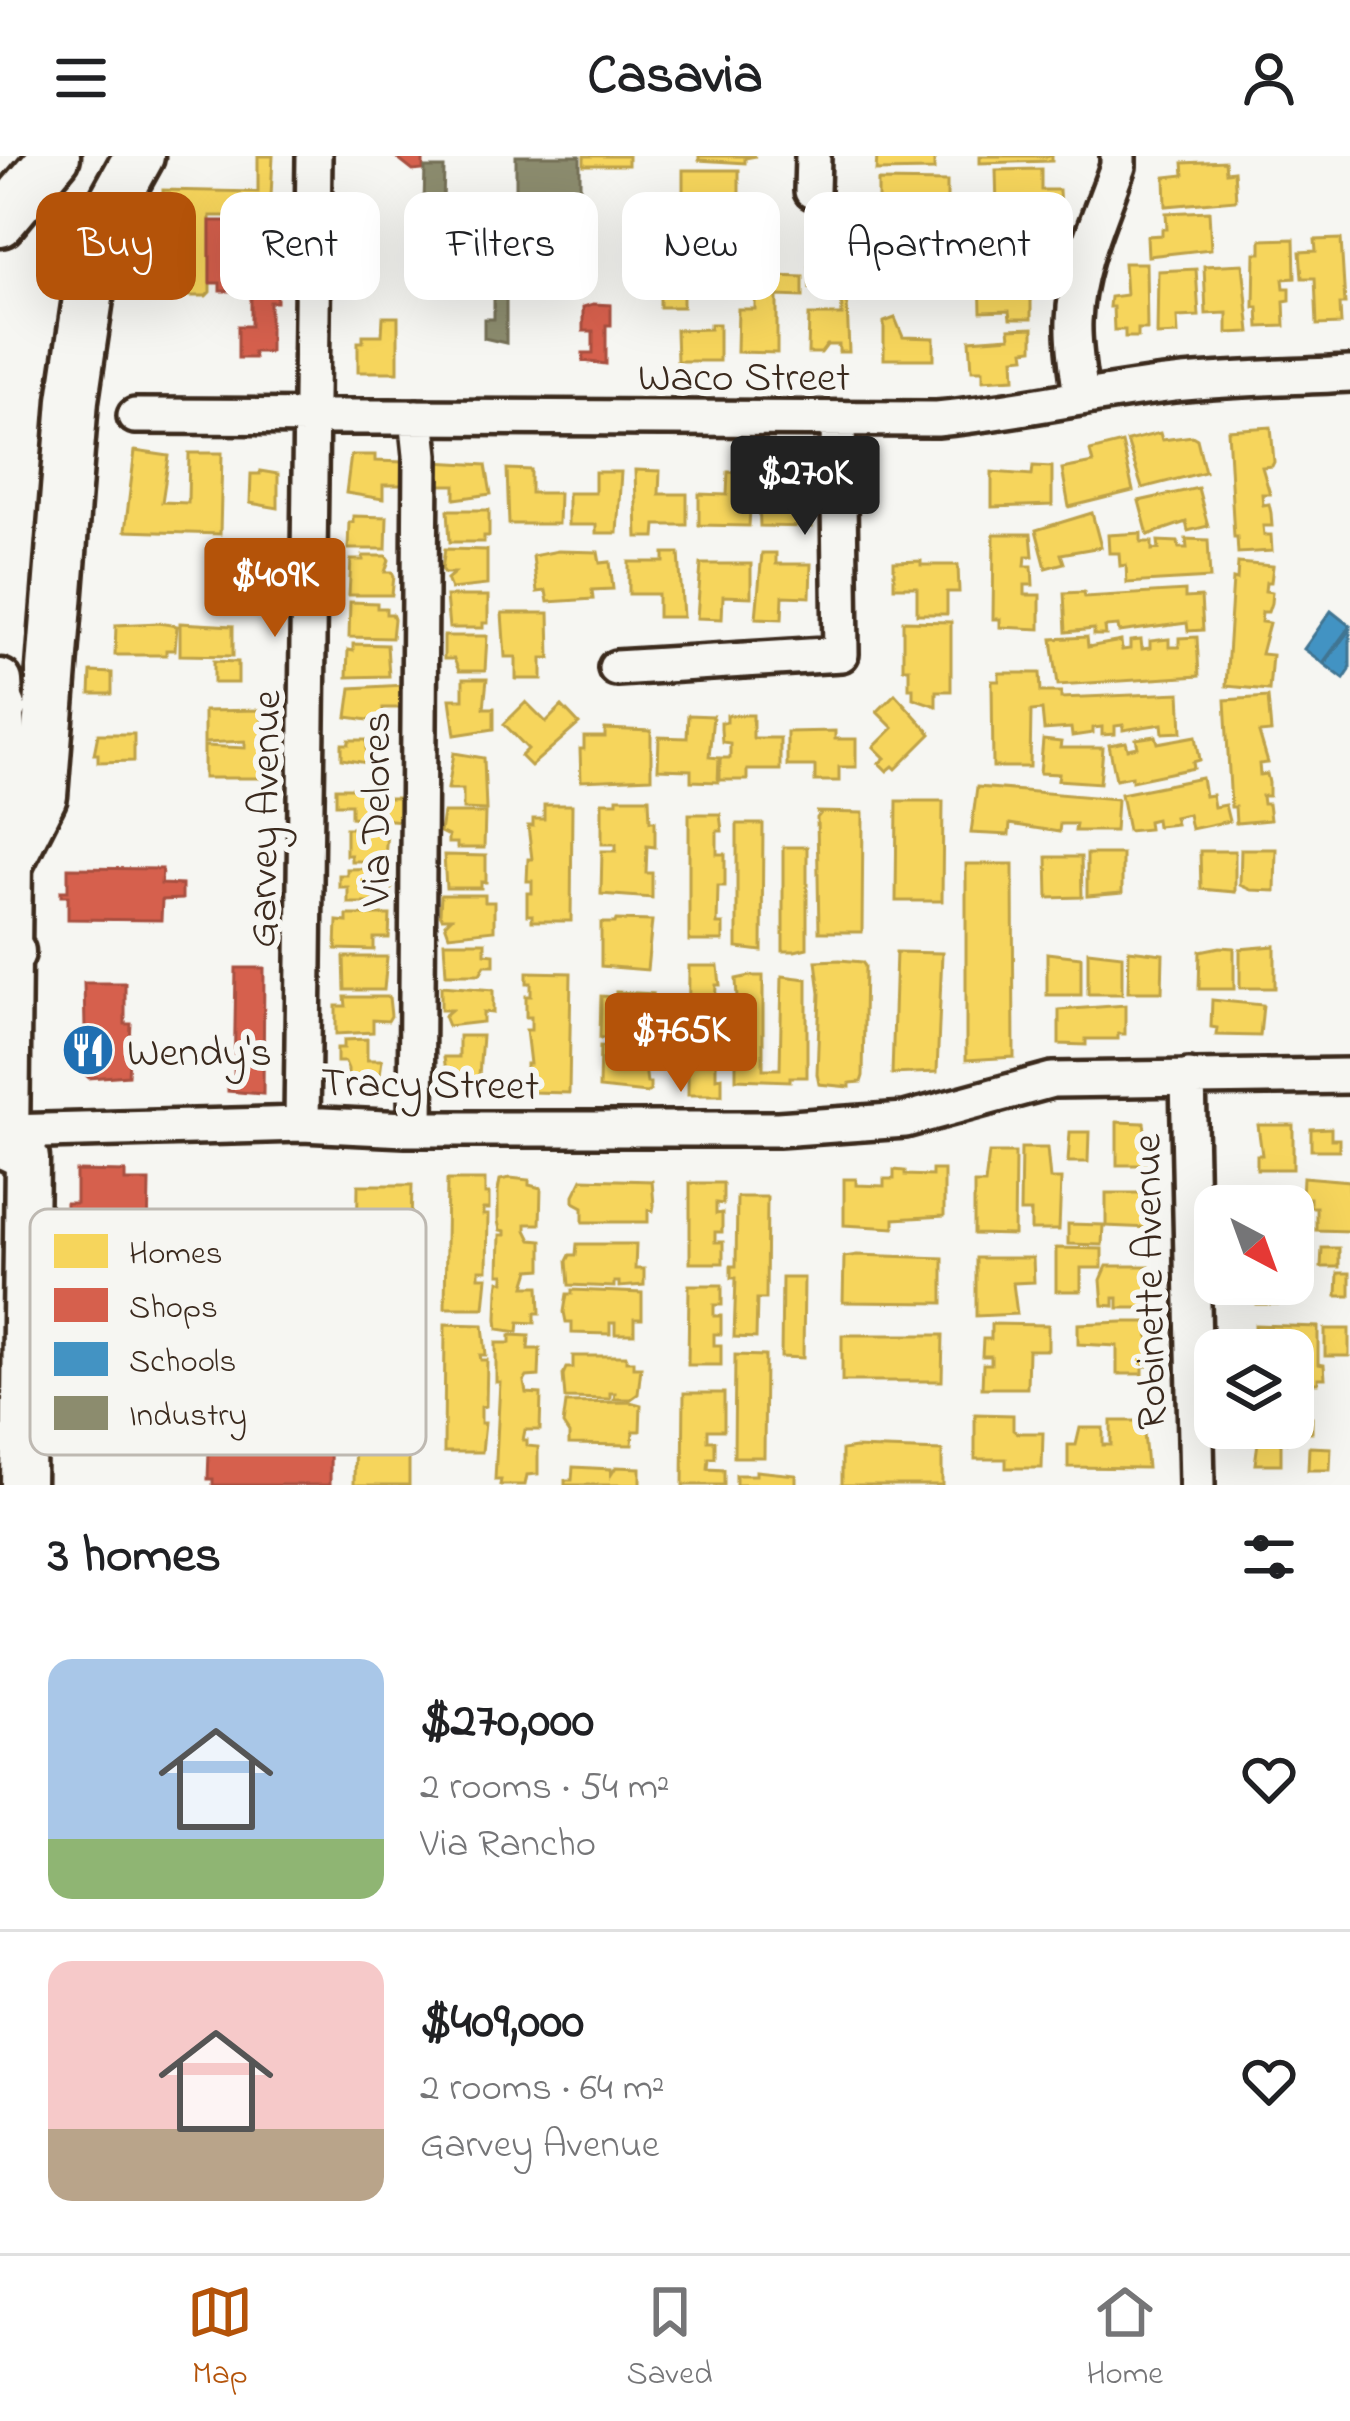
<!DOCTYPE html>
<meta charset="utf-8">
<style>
:root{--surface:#fff;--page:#f2f2f2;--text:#202124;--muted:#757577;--line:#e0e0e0;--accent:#b45309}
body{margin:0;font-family:"Indie Flower",sans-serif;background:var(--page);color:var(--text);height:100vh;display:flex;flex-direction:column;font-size:45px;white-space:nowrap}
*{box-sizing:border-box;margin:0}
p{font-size:39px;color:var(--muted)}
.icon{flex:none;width:66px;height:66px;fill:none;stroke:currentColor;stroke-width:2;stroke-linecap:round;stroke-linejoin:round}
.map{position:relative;height:1329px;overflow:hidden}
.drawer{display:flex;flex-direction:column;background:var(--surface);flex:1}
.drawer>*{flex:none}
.guide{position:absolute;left:36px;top:36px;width:1278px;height:108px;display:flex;gap:24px}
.needle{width:78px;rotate:139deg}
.buttons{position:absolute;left:1194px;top:1029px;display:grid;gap:24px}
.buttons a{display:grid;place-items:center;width:120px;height:120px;border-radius:24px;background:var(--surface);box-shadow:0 12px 48px #0002;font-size:60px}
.price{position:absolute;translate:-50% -102px;padding:0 27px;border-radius:12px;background:var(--accent);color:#fff;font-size:39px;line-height:78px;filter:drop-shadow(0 3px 6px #0008)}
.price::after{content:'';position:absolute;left:50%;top:72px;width:36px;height:27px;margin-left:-18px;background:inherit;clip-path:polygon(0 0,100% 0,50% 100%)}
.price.current{background:#222;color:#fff}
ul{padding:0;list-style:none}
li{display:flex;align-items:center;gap:36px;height:300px;padding:0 48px}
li+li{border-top:3px solid var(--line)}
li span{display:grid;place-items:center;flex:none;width:336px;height:240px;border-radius:24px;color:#555}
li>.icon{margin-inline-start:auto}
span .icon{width:144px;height:144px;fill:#fffc;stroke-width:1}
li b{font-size:51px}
h2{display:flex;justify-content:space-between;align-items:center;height:144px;padding:0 48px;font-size:51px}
.pill{padding:0 42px;border-radius:24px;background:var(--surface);box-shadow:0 12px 48px #0002;font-size:42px;line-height:108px}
.pill.current{background:var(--accent);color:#fff}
header{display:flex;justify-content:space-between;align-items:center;height:156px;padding:0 48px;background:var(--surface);font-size:54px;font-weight:700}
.tab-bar{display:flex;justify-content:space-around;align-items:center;height:168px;border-top:3px solid var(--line);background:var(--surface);font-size:33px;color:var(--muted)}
.tab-bar a{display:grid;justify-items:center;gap:6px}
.tab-bar .current{color:var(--accent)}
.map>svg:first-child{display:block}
.homes{fill:#f6d55c;stroke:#bea249;stroke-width:3}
.shops{fill:#d6604d;stroke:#a8503f;stroke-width:3}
.schools{fill:#4393c3;stroke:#417492;stroke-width:3}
.industry{fill:#8c8c6e;stroke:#746f56;stroke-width:3}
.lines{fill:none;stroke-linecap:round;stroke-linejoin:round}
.minor-casing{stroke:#3b2a1e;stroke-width:42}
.major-casing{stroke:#3b2a1e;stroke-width:51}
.highway-casing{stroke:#3b2a1e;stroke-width:57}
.minor{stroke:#f6f6f2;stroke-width:33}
.major{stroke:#f6f6f2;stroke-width:42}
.highway{stroke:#f6f6f2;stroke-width:48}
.labels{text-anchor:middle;stroke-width:12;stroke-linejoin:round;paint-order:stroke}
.street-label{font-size:42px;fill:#3b2a1e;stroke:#f6f6f2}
.poi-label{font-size:42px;fill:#3b2a1e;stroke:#f6f6f2;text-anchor:start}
.key{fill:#f6f6f2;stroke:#beb9b2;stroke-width:3}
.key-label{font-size:33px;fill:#3b2a1e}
</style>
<header><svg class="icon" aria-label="menu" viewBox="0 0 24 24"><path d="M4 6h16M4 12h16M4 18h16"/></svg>Casavia<svg class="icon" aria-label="person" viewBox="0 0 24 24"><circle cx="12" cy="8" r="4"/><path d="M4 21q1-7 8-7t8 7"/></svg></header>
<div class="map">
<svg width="1350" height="1329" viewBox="0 0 1350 1329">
<rect width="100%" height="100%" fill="#f6f6f2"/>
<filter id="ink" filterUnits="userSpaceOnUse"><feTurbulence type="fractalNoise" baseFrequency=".00833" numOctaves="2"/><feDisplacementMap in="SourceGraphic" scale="24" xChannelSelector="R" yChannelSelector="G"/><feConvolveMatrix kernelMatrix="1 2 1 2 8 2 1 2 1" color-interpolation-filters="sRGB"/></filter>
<g filter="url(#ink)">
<!-- homes -->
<path class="homes" d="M258,0H273L270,60H210V136L206,140H185L184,48H173L161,140L136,134L148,40H163V34L258,36Z
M584,0H628V9H584Z
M699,0H756L745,2V7L699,4Z
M877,0H934V14L876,15Z
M980,0H1052V5L980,7Z
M1225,5L1226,16L1234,15L1236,44L1166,50L1165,21L1184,19L1183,7Z
M1041,13V34H1059L1060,55L997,52L996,14Z
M683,14H739V39H719V55H683Z
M878,25L947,26V58H935V66H887V51H878Z
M1209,55L1211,93L1148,100L1147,80L1162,79V73H1167L1166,57Z
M1041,60H1045L1046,85L1026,84L1027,105L996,107V98H986L984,69Z
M670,73H706V89H725V115L669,113Z
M1294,83L1295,122L1283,123L1284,132H1290V144L1284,145L1285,170L1259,171L1258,151H1254L1255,97H1261V84Z
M1341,83L1345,148H1340L1341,168L1317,169L1315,122H1302L1300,96L1316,95L1315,84Z
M907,85L944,86L943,126L887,127V101H907Z
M845,97L849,196H839V189H827L821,197H808L809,159H842L841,125L825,126L822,120L823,131L810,132L809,99Z
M1124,107H1146L1147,173H1138V181H1125V174H1114L1113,151H1109L1110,141L1126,139Z
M1243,108L1250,176L1227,177V157L1206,158L1204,110Z
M1196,113L1199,160L1177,161L1178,178L1157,179L1158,115Z
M1010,116L1012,142L1031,141V163H1010L1009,155L981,156L980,117Z
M774,120L803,121V141L777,140V197L737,196L738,153H755V140H773Z
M674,121L683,125V151H660V124Z
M383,161H398V216H358V186H363V179H382Z
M895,162L903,181L934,182V203H884V166Z
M710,168H719V205H677L676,174L710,173Z
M1033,172V193L1024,194L1025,201L1014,202L1015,222L983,224V214H972L970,184L1010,181L1009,173Z
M1271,271L1274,306L1272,310L1262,311L1270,338H1262L1263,349L1269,348L1271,357L1272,370H1263L1264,379H1271L1272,395L1238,397L1237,381H1234L1228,274Z
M1160,277L1162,284L1192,280L1197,283L1205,316L1142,332L1127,285Z
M1122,287L1133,335L1069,351L1062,313L1093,307L1090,295Z
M135,295L169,300L162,346L188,347L189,297H222L220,378L125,375Z
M351,299H375V305L404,306V329H383V343L346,337Z
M434,306L486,309L491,338L455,343V329H434Z
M1033,310L1052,311V349L992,351V316L1032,319Z
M507,313L531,314V337H559L558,368H509Z
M635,314L660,315L659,338H687V369H656L655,381H637Z
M260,315L278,318V352L250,347L251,318H260Z
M758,315H784V338H813L812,371L760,370Z
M595,316H621L617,377H596V369H568V337H595Z
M728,316L752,317L749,370L699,369V338L727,339Z
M1198,332L1208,370L1188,375L1186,366L1148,379L1139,345Z
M448,354H489V380H484V386H450Z
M1092,357L1101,391L1061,398L1064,407L1046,412L1036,374Z
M353,360L387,361L386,393H348L349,366H353Z
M1141,377V386H1152V394L1159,393L1158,385L1178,386L1179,392H1187L1186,383L1208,384L1210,422L1127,427L1126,409L1120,410L1119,397H1109L1108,379Z
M994,378H1031L1033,400H1026L1025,410H1032L1033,429H1025V439H1040V473L1000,471V463H993Z
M445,393L487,394V429L451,433L447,423L454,417H445L442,413Z
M558,395L598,396L600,407L610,406L613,433L592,434L593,443L548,446L546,435L537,436L533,400Z
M664,397H679L683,461H658V438H629V406H664Z
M762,397H776V408H811L810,441L783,440L782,463L756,462Z
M363,400H386L389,404L385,416H392L394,420L392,439H349L351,404H363Z
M921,405V409H958L959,436H947V458H917V431H894V406Z
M1238,407L1273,410L1271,426H1266L1265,435L1272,436L1271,447L1268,456H1262L1261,466L1269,467L1261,498L1272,499L1269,534L1226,530L1233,423L1237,424Z
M701,408H751V441L723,440L722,463L697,462Z
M1185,435V442L1201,441L1203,474L1188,475L1187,467L1119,476L1118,470L1105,471L1106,479H1094V473L1066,476L1064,437L1084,436L1085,441Z
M446,440H488V467H483V472H449Z
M350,446L377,447V452H386V458H392L394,463L392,482L349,481Z
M502,457H549L550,502H542V523H516V501H505Z
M903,465L951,466V535H936V550L913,542V532H909V512H903Z
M159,467L177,470L175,494H166V499H115L116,469Z
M180,467L233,470V500L180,499Z
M444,480H487L485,515H459L454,503H444Z
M1087,481L1088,491L1121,485L1122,494L1130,493V485L1141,484L1142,493L1150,492V485L1169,483V491H1179V482L1197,481L1199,520L1058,529L1052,483Z
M353,488L387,489L389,520L347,521L348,494L353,495Z
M214,505L238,506V527H214Z
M91,516L112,517V538H90Z
M999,517H1040L1041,536H1061V542L1180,537L1182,576L1163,577L1162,568L1123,574V569L1115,570V578L1102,579V571L1093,572V577L1072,580L1071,572L1044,574L1042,554L1031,555L1030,611H993L992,525H999Z
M463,523H487L484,552H494V573L455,579L450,543H463Z
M404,529V552H383V566L347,561L351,532Z
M895,538L931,578L896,613L893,610L887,615L879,607L885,602L874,591L893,572L877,556Z
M1268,541L1271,576L1259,577L1268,607L1259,608L1260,619L1267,618L1269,627V640H1262L1263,648H1268L1270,664L1236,667L1235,651H1231L1225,544Z
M526,546L546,566L562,550L579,568L531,610L521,600L528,593L504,568Z
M262,554V622H204V590L245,592V585L204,587V555Z
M688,559L713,560L709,601L719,602L718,626L691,625V614L658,613L659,581L687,582Z
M727,559H753V582H780V614H747V624H720V602H730V587L722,586L721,573V566H727Z
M605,573L651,575V622L581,625L580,593H584V581H605Z
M835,575V583H856V611H839V625H815V610H787V576Z
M98,578H134V605L98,606V598H94Z
M1156,580L1158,587L1196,580L1200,604L1193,606L1194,612L1132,625V620L1116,623L1109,589L1126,586L1128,593L1138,591L1136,583Z
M349,584H367V607L342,603V588H349Z
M1043,584L1061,586L1060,592H1103L1100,627L1058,624L1059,618L1040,617Z
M454,597L484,602L486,654L463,653V633H448Z
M1202,622L1205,640L1212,639L1214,651L1225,649L1229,665L1191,673L1188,658L1174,661L1176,668L1157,670L1156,663L1148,665L1149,673L1128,675L1121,638Z
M364,628H382V642H403V665L351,661V648H336V632H364Z
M977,631L1117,643L1115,675H1075L1076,668H1060L1059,676L1010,668L1009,679L971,677Z
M617,642H649L650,665H655V691L647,690L646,717H652V742L601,738L602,695H616V688H602V646H617Z
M897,645H943L942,745H896Z
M544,649H572L571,765H532V759H527V737H532V725H527L528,703H532L528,670H533V663H544Z
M816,656L863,657L862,776H819L817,662L821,657Z
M443,657H485L484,692H457V687H448V680L440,676Z
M689,658H720L722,675H717V698H725V730H718L717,768H723V785H689Z
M737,668H763L762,795L737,792Z
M346,672H387L385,705H351V699H346Z
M783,691H807V792L795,795H783Z
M1241,693H1276L1275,735L1251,734L1240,729Z
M1200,695H1235V736L1201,733Z
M1087,698H1122V737L1087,740Z
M444,699L486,700V726H481V732H446Z
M1047,701H1081L1082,741L1048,742Z
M966,708H1013L1014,901L966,904Z
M390,712L392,732L389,735L374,736V747H348V731H339V719H347V713Z
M441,739H485V746H494V774L449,779L445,768L451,762H442L440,758Z
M347,759H390L389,782H374V794L336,793L337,765L347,766Z
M616,764L652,765L647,814L601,810V767H615Z
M444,786H485V797L494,798V809H485L480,818H446Z
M1275,790V832H1240V793Z
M1220,791L1234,792V833H1199L1200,795Z
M1129,794L1163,798L1162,836H1128Z
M1088,795L1122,799V838H1088Z
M896,796L942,797L937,916L892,918Z
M1047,797L1081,801V839H1047Z
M344,801H387L384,834H345Z
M840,804L862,806L865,810L863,920L861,926L850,927V931L819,928L817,918L820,837L816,805Z
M689,810H718L720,829H716L715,852H723V883H716V922L722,921V939H688Z
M527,816L571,817L569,937L531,936V930H526V908H530L526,874H531V861H526V840H531V827H527Z
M750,820H763V913H780L782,820L807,823V921H790V925L736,923V880H739L736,823Z
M441,830L493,834V857L483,856V866L448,870L444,860L451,854H441Z
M616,836L653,838L644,874L645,911L647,927H650V935L646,937L599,932L600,890L615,891V882H600L601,840L616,841Z
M345,841H389L391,860L388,865L373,864V876L336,878V850H346Z
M1212,844L1263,849L1260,880L1216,879L1217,872L1211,871Z
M1125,849V878H1118V883H1086V889L1059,888V854Z
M459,880H482L478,933L449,937L444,901H459Z
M367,883V904H382L377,940L348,936V913L345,906H337V892H344V884Z
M1117,966L1144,967L1150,1009H1117Z
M1258,969H1293V1013H1257V999H1262Z
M1331,972V983H1339V994H1311V973Z
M1070,976H1089L1088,1006H1068Z
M1021,992H1047L1050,1023H1061L1059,1074H1031V1056H1020Z
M989,997H1015L1014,1079L974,1078V1028H985Z
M894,1014L905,1015V1019L932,1020V1014H944V1060L894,1063V1072L844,1069V1023H856V1029L884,1030V1023H894Z
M1303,1021L1349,1025L1350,1075L1316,1074V1051H1310V1042H1302Z
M510,1022L529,1024V1029L541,1032L540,1068H526V1074L531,1084L542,1085V1113L530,1114L525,1130H539L540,1157H535V1167L519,1166L518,1176L498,1173L497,1163L498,1133L499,1125H504V1118H499L500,1079H505V1075L500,1074L498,1065V1035L500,1024Z
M582,1023L652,1025L654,1049L653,1055L648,1054V1066H583V1051L574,1046V1039Z
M447,1024H485V1038H489V1053H483V1059H488L487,1114H479V1121H487L484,1152H445Z
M690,1027H723V1048L716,1047V1058L722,1057V1076H715V1086H723V1107H690Z
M358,1029H412L410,1112L357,1111Z
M1106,1037H1150V1072L1106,1070Z
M737,1041H767L766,1143H757L756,1182L734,1181L736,1122H731V1110H736Z
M1068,1068L1103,1069L1102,1089L1068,1088Z
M577,1088H636L635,1113H644V1129L619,1131V1126H614V1131L569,1129L567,1105L570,1099H576Z
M1056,1092L1102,1093V1112H1081V1135H1056Z
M1322,1092H1339V1111H1321Z
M857,1099L943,1102V1147L843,1146L844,1101Z
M976,1102H1033L1034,1126L1013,1127L1017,1158L976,1160Z
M1107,1110H1149V1152H1118V1142H1114V1150L1103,1149L1101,1124Z
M1338,1117H1350V1140H1337Z
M782,1122H804L803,1202L781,1201Z
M1266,1128H1290V1148H1256V1130Z
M689,1129H722V1149H714V1160H721V1178H714V1189H721V1209H688Z
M572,1134L642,1137V1163H634V1178H615V1167H610V1178L572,1177V1166H566L564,1156L567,1138H572Z
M1123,1166H1149L1148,1210H1143V1218H1117V1190L1078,1188V1168Z
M445,1168L483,1169L486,1199H480L481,1204H487L486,1250L481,1251V1267H485L482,1296H444Z
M991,1168L1048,1169V1194H1028L1027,1232H982L983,1208H991V1200H982L983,1183H991Z
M1255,1169L1318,1171V1208L1324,1209L1325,1222H1318V1227H1295L1293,1194L1256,1191Z
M1325,1173H1349V1200H1325Z
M510,1179L529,1180L528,1193H540L539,1220L527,1221L524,1226L526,1237L541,1238L540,1274H525L523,1284H527V1290L538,1291V1318L527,1319L525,1329H500L501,1324H495L500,1226H496V1187H510Z
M842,1179H943L942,1225H842Z
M735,1199L765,1200L764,1301H734Z
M573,1200H626V1205H633V1211H641L638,1238L631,1243H614L615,1237H610V1243L565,1242L563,1219L566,1212H573Z
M684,1237H724V1274H708V1285H715V1302H709L708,1313L724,1314V1329H683Z
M630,1246L641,1249L640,1275H633L632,1289L569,1288V1278L563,1269L566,1247Z
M975,1258L1013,1259V1274L1017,1277H1043L1042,1312H1006V1303H975Z
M355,1260L409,1261V1329H354Z
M1293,1261H1312V1276L1281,1275L1285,1286L1281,1285V1308H1255L1260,1272H1293Z
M1111,1265H1143L1147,1312L1068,1311V1289H1076L1080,1272H1103V1289H1111Z
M1309,1291L1331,1292L1330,1314H1308Z
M855,1292L942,1295V1329H842V1294Z
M573,1311L611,1313V1319L616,1311L640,1312V1329H565V1324H572Z
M756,1315L796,1319V1329H736V1319H756Z"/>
<!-- shops -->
<path class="shops" d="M394,0H423V14L413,15Z
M210,65H253V114H239L236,135H220V127H210Z
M256,118L277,122V146H270V196H253L254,202H238V170H251V123H256Z
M593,148L611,149V169H606V208L583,205V197H593V175H583V151Z
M68,712L162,713L161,728L182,729V743L162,744L161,764L68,763V740H61V735H68Z
M236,812H264L263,938L228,935V925L234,926Z
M84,827H125V868H131L128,919L89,922L86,919Z
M76,1015L125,1016V1025H149L148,1084H125L122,1103H79L76,1067H66V1047H76Z
M204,1128L283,1129V1178H298L299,1157L331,1158L330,1329H213V1323H208L209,1296L212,1297L209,1205H214V1181L203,1180Z"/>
<!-- schools -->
<path class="schools" d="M1331,455L1350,470L1323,507L1304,493Z
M1350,473V514L1344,523L1324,508Z"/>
<!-- industry -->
<path class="industry" d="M516,0H580V131H551V137H516Z
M425,12H444L443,47L424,46Z
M494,121H506V187L484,182V163H494Z"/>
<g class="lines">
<!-- minor casing -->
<g class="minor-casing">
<path id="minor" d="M812,35L813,0
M1081,241C1078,216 1073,190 1074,165C1076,111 1100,61 1118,10V0
M135,260L937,263C1020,256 1101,235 1184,227C1239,222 1295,221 1350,218
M616,512L841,498L838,266
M1188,921L1197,1329
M302,968L314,0
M416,973L421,299L417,261
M7,976L302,968L406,973H778L905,964L1052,924L1350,920"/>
</g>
<!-- major casing -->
<g class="major-casing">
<path id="major" d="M0,525L10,703L7,992
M7,992L27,1002L23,1329"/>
</g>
<!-- highway casing -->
<g class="highway-casing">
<path id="highway" d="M0,66L55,0
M0,553L1,551
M0,705L10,703L42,640L73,244L92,115L113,47L139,0
M0,784L10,796"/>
</g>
<!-- minor -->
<use href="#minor" class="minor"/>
<!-- major -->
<use href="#major" class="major"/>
<!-- highway -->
<use href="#highway" class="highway"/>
</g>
</g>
<!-- icons -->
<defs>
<g id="restaurant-disc" transform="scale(2.7)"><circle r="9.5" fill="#1f6fb2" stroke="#f6f6f2"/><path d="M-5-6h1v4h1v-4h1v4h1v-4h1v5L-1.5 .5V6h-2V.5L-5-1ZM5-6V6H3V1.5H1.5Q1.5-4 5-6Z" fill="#fff"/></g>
</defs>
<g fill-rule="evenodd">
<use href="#restaurant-disc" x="88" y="894"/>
</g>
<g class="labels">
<!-- street labels -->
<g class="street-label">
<text x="744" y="234">Waco Street</text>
<text transform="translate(374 653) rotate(-90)" y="15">Via Delores</text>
<text transform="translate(262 663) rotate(-89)" y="15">Garvey Avenue</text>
<text transform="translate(430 926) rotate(1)" y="15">Tracy Street</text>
<text transform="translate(1147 1126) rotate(-91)" y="15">Robinette Avenue</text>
</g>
<!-- poi labels -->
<g class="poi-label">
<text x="127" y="909">Wendy's</text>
</g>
</g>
<!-- legend -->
<rect x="30" y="1053" width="396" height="246" rx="18" class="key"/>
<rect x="54" y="1078" width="54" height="34" fill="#f6d55c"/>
<rect x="54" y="1132" width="54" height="34" fill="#d6604d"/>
<rect x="54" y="1186" width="54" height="34" fill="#4393c3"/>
<rect x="54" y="1240" width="54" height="34" fill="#8c8c6e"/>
<g class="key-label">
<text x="129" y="1107">Homes</text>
<text x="129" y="1161">Shops</text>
<text x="129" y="1215">Schools</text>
<text x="129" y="1269">Industry</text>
</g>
</svg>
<div class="buttons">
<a><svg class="needle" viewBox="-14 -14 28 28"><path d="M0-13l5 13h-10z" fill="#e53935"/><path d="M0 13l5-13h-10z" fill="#757577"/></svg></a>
<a><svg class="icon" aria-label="layers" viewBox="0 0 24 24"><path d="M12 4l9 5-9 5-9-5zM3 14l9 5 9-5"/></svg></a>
</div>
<b class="price current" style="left:805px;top:382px">$270K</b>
<b class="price" style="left:275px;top:484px">$409K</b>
<b class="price" style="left:681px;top:939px">$765K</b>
<div class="guide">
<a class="pill current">Buy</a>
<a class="pill">Rent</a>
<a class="pill">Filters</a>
<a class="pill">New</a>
<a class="pill">Apartment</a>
</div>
</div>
<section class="drawer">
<h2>3 homes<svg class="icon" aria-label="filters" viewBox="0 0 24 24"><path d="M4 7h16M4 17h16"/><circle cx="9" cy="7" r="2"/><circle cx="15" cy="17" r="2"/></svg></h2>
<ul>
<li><span style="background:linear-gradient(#a9c7e8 75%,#8fb573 0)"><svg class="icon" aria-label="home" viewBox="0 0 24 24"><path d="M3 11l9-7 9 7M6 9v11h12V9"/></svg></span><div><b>$270,000</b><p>2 rooms · 54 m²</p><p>Via Rancho</p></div><svg class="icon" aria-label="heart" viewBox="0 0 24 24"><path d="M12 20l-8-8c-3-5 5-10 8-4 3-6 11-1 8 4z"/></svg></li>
<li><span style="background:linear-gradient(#f6c9c9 70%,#b9a48a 0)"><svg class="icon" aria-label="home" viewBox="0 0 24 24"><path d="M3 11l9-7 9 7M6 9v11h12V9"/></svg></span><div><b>$409,000</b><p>2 rooms · 64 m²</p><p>Garvey Avenue</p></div><svg class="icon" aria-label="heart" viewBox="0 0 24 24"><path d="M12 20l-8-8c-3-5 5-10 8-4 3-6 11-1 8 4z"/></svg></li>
</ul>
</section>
<nav class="tab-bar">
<a class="current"><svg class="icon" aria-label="map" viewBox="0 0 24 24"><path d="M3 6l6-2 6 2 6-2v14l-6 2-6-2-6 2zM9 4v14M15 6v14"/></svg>Map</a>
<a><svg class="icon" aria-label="saved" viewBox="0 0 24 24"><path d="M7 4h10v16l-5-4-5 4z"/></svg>Saved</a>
<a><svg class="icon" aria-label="home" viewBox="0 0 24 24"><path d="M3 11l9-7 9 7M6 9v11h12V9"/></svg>Home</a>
</nav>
